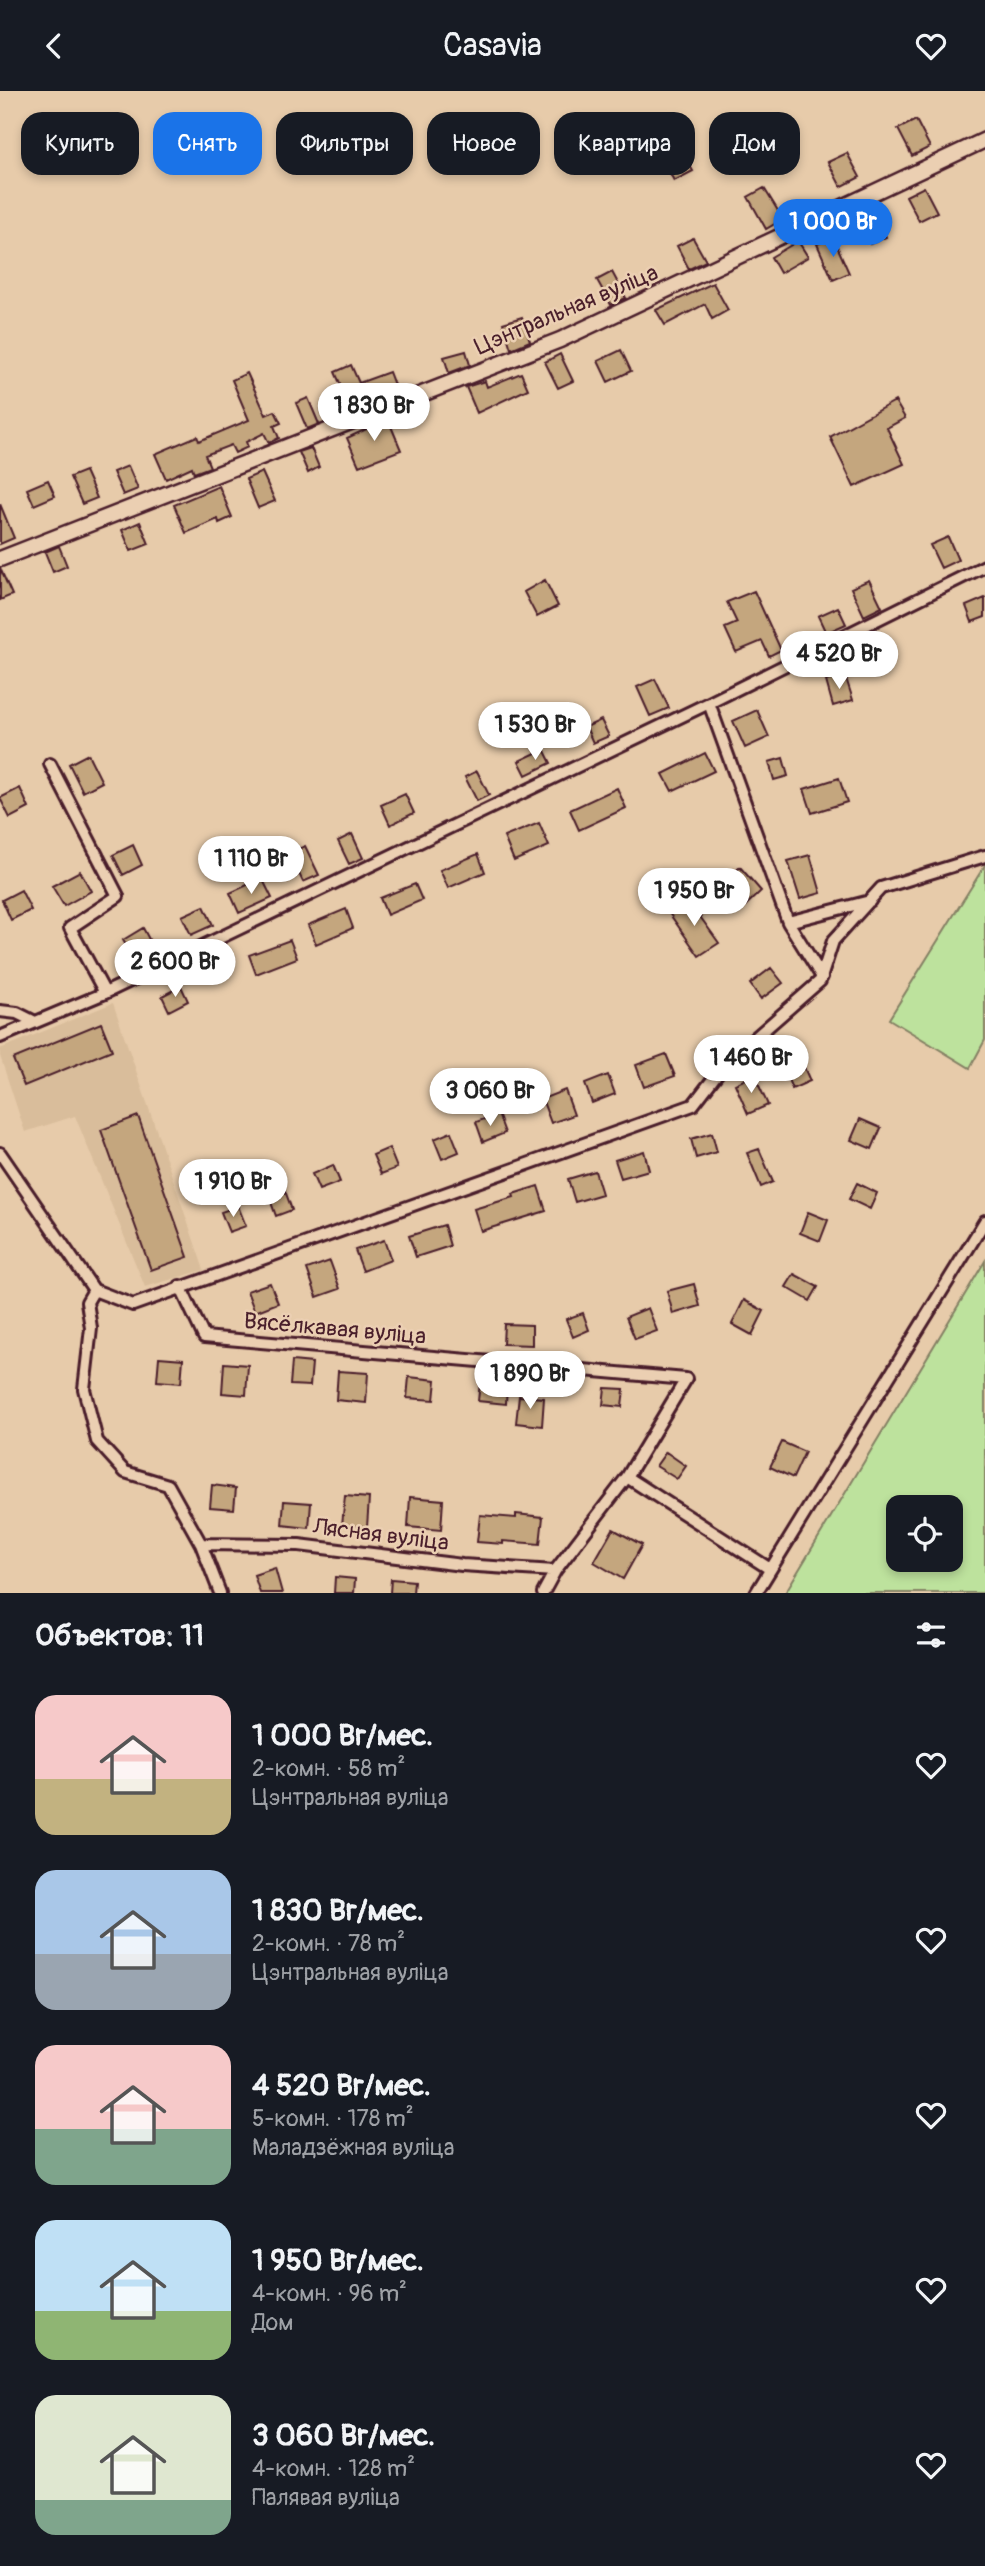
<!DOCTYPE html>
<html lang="ru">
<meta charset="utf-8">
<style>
:root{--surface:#171b24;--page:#242831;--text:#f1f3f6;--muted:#9ea1a6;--accent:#1a73e8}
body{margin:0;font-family:Pangolin,sans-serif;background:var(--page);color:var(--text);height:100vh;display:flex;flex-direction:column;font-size:26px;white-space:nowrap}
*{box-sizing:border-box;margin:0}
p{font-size:23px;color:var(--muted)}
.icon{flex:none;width:38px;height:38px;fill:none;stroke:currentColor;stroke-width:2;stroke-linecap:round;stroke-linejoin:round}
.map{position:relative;height:1502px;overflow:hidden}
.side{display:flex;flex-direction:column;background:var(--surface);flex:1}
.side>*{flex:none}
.hud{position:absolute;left:21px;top:21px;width:943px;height:63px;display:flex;gap:14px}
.tools{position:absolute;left:886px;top:1404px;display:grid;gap:14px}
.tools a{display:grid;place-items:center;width:77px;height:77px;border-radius:14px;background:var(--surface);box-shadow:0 4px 10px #0003;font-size:35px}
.price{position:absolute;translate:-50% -60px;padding:0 16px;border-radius:24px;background:#fff;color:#222;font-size:23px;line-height:46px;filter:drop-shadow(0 2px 4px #0008)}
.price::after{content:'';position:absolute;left:50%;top:42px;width:21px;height:16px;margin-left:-10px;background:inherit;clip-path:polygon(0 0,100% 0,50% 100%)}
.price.selected{background:var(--accent);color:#fff}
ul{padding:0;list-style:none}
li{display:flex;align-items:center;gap:21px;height:175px;padding:0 35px}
li span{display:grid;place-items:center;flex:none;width:196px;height:140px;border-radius:21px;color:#555}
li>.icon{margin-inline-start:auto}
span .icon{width:84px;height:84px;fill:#fffc;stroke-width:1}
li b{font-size:30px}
h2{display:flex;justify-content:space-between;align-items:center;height:84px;padding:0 35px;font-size:30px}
.pill{padding:0 24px;border-radius:21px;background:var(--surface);box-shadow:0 4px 10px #0003;font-size:24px;line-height:63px}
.pill.selected{background:var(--accent);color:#fff}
header{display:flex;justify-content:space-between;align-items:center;height:91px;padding:0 35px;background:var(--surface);font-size:32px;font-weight:600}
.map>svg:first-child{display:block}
.built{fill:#d9bd9b}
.green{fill:#bde29d;stroke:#848064;stroke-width:2;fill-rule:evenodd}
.building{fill:#c4a67e;stroke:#4a1f2b;stroke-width:2}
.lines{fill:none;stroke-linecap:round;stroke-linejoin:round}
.street-casing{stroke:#4a1f2b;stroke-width:16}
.secondary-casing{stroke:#4a1f2b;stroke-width:19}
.street{stroke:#ebcfb2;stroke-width:10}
.secondary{stroke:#ebcfb2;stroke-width:14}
.labels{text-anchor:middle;stroke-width:5;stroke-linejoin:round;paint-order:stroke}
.street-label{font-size:23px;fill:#4a1f2b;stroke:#ebcfb2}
</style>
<header><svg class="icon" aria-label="back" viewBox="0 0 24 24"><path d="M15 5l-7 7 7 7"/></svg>Casavia<svg class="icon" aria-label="heart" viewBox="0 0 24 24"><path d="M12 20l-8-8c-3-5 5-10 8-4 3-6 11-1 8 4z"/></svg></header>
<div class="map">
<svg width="985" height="1502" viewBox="0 0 985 1502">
<rect width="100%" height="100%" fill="#e7cbaa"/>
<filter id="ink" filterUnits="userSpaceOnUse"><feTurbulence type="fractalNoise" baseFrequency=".0143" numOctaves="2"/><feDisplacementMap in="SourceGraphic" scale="14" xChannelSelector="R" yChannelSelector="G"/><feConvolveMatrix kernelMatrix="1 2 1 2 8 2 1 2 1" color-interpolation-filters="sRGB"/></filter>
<g filter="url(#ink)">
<!-- built -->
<path class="built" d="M113,912L204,1179L145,1196L75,1025L25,1041L0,965V958Z"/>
<!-- green -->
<path class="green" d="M985,774V949L970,977L889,928Z
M985,1170V1502H785ZM898,1416H950V1468H898Z"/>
<!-- building -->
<path class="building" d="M916,29L930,56L912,65L898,38Z
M678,53L693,80L674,90L660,63Z
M847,62L860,86L841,96L828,71Z
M924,96L937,121L919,130L906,105Z
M764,97L783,128L766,138L748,106Z
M874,118L886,146L870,153L858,125Z
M833,146L849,182L833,189L817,153Z
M693,147L706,170L689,178L677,155Z
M798,150L808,166L780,182L771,166Z
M612,181L626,207L611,214L597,189Z
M713,192L728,219L712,228L705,213L665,234L656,219Z
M522,226L530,250L511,258L503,232Z
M621,259L631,280L608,291L598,270Z
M466,260L470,274L449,282L444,266Z
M560,263L573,290L558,297L545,271Z
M351,274L359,292L389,281L397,302L384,308L381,300L349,313L335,281Z
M247,282L266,324L275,320L281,332L274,335L279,347L269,352L264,342L246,351L248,356L235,362L231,354L205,364L210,376L194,382L192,376L166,388L155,363L197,345L199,350L249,329L232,289Z
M521,282L528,298L477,322L466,296L485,290L487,296Z
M308,307L319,333L307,338L296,312Z
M895,310L905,327L887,337L904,373L854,396L830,346Z
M388,328L401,359L359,375L347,347Z
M311,357L319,376L308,382L299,361Z
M128,375L138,398L123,404L113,381Z
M85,380L97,407L82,413L70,386Z
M262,381L275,410L258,417L246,388Z
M48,389L55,405L34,414L27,398Z
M219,395L232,426L219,432L218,428L186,442L174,414Z
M0,413L14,447L0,453Z
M140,431L149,453L131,460L122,439Z
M948,446L958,469L941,477L930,454Z
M59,455L67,475L53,481L45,461Z
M0,477L12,504L0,509Z
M545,489L558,515L537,526L524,501Z
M869,489L882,516L864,525L851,497Z
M754,500L781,559L769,565L762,550L736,561L725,537L737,532L727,511Z
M985,507V526L972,531L966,515Z
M838,516L846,533L826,542L818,525Z
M845,584L853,609L833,615L826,590Z
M655,588L669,617L650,625L637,596Z
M757,619L769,646L745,657L733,630Z
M601,629L609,645L593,652L586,636Z
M544,658L551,672L526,684L519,670Z
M705,662L714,680L672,700L663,683Z
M88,663L102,691L83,701L69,673Z
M783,667L788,685L774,689L769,671Z
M477,680L489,704L477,710L465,686Z
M839,687L847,711L812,722L804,698Z
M20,697L29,717L10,727L0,707Z
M617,697L626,717L579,739L570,719Z
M405,703L414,722L390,734L381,714Z
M539,732L549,755L514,770L504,746Z
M352,743L363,767L349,773L338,750Z
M133,754L142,774L123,784L113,764Z
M305,755L319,784L303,791L289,762Z
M478,763L485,781L448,797L440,779Z
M810,764L821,802L800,808L788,770Z
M740,776L761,800L742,818L721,794Z
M80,780L91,800L64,815L52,795Z
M262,787L272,807L239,822L230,802Z
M415,793L422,809L387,824L380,807Z
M21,799L31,819L11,829L2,809Z
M688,809L719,852L699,865L669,822Z
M204,815L213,834L191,844L182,825Z
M346,818L353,837L316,853L308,834Z
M143,837L151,852L131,863L123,849Z
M290,849L297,867L256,883L249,864Z
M771,877L783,892L761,908L750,893Z
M181,895L188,910L169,920L162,905Z
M101,932L112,959L24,995L13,968Z
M796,958L810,990L792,998L778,965Z
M666,963L675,985L644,996L636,974Z
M608,984L615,1003L592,1012L585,993Z
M754,984L768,1014L748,1023L735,993Z
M565,999L574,1024L551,1032L542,1008Z
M498,1023L505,1042L483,1051L476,1031Z
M138,1025L188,1166L151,1179L101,1039Z
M860,1028L881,1037L872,1058L851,1049Z
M451,1041L459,1061L442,1068L434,1048Z
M712,1042L717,1061L696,1067L691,1048Z
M389,1057L397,1077L381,1083L373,1064Z
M759,1058L773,1091L761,1096L747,1062Z
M644,1060L649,1079L621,1087L615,1069Z
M333,1074L340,1091L319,1099L312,1083Z
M595,1080L602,1103L575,1111L568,1088Z
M857,1092L877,1102L870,1118L849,1108Z
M538,1095L546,1120L481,1140L474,1118L514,1106L513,1103Z
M284,1097L292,1119L276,1125L268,1103Z
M238,1115L246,1135L229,1141L221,1121Z
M808,1121L828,1129L820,1150L800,1142Z
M444,1134L450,1155L416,1166L409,1145Z
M384,1149L391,1169L363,1180L355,1159Z
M330,1170L340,1198L317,1206L307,1178Z
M794,1183L818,1196L810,1210L786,1196Z
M270,1192L278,1212L255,1221L247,1200Z
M694,1193L700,1215L673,1223L667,1200Z
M744,1209L764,1220L752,1244L732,1233Z
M648,1217L657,1240L635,1248L626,1226Z
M583,1222L589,1239L573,1246L566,1228Z
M504,1233L532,1234V1254L503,1253Z
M159,1266L183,1268L181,1292L157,1290Z
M292,1270L312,1272L310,1295L290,1294Z
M224,1272L248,1274L246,1304L222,1302Z
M338,1280L368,1282L366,1312L336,1309Z
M409,1286L436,1289L434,1309L407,1307Z
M480,1291L507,1293L506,1313L478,1310Z
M605,1297L624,1298L622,1316L603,1314Z
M519,1305L544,1307L542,1335L516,1332Z
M782,1351L805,1361L793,1387L770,1376Z
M666,1361L686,1375L677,1388L656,1375Z
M212,1394L236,1397L234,1418L210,1416Z
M345,1405L369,1407L367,1436L342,1434Z
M410,1406L443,1409L441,1439L408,1436Z
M284,1410L311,1412L309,1437L282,1434Z
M516,1423L543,1426L540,1453L503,1450V1453L477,1451L480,1424L516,1427Z
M613,1438L642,1454L623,1488L594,1471Z
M275,1477L282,1502H260L254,1484Z
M335,1486L355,1488L354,1502H334Z
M391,1488L414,1490L413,1502H390Z"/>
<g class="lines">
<!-- street casing -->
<g class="street-casing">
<path id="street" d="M709,612L788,831L870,810
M50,673L118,805L70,837L105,902
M788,831L822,886
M0,920L17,922L35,931
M0,946L105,902L709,612L985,475
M0,1062L94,1199L87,1211L91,1237L84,1298L97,1350L125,1381L168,1394L201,1453L220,1502
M180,1195L204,1246L686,1288L627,1386L555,1480L543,1502
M94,1199L133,1214L693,1014L723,975L820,890L833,850L881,797L985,765
M627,1386L770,1478
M201,1453L299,1454L462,1474L555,1480
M756,1502L985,1130"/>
</g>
<!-- secondary casing -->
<g class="secondary-casing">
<path id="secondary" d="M0,468L560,249L985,49"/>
</g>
<!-- street -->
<use href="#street" class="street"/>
<!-- secondary -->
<use href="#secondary" class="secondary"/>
</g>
</g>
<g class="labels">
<!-- street labels -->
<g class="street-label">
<text transform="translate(566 218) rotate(-23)" y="8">Цэнтральная вуліца</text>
<text transform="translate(335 1237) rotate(5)" y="8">Вясёлкавая вуліца</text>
<text transform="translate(381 1443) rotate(7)" y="8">Лясная вуліца</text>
</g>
</g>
</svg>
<div class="tools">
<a><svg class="icon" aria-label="locate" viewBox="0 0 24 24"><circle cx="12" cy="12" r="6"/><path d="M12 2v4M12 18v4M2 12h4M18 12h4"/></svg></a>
</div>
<b class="price selected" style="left:833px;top:168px">1 000 Br</b>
<b class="price" style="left:374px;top:352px">1 830 Br</b>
<b class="price" style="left:839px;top:600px">4 520 Br</b>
<b class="price" style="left:535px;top:671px">1 530 Br</b>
<b class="price" style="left:251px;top:805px">1 110 Br</b>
<b class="price" style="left:694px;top:837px">1 950 Br</b>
<b class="price" style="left:175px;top:908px">2 600 Br</b>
<b class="price" style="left:751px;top:1004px">1 460 Br</b>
<b class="price" style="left:490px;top:1037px">3 060 Br</b>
<b class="price" style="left:233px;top:1128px">1 910 Br</b>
<b class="price" style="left:530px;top:1320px">1 890 Br</b>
<div class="hud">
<a class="pill">Купить</a>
<a class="pill selected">Снять</a>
<a class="pill">Фильтры</a>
<a class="pill">Новое</a>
<a class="pill">Квартира</a>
<a class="pill">Дом</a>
</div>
</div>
<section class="side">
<h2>Объектов: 11<svg class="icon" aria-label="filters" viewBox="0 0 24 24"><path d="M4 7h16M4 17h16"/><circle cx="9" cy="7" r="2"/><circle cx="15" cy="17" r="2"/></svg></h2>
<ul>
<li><span style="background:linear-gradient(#f6c9c9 60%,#c2b280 0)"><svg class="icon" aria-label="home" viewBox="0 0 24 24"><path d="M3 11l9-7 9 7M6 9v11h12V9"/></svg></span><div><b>1 000 Br/мес.</b><p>2-комн. · 58 m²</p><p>Цэнтральная вуліца</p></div><svg class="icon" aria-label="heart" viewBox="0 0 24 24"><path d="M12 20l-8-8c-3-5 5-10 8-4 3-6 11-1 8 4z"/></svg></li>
<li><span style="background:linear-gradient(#a9c7e8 60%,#9aa5b1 0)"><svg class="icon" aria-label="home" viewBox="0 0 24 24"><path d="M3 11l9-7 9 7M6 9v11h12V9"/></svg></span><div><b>1 830 Br/мес.</b><p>2-комн. · 78 m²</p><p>Цэнтральная вуліца</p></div><svg class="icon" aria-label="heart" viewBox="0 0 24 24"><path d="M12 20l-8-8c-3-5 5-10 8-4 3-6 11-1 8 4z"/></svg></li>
<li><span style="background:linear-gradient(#f6c9c9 60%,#7fa58c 0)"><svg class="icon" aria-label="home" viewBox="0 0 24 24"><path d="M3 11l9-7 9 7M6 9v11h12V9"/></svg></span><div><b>4 520 Br/мес.</b><p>5-комн. · 178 m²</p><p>Маладзёжная вуліца</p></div><svg class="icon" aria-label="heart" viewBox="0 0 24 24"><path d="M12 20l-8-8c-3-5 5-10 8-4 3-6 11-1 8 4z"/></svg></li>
<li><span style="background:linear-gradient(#bfe0f5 65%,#8fb573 0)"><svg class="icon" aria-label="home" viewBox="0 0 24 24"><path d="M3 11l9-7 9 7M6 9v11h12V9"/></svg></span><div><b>1 950 Br/мес.</b><p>4-комн. · 96 m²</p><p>Дом</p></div><svg class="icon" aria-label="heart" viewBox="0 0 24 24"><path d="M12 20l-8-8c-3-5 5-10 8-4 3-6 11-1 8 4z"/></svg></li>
<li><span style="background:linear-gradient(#dfe7d0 75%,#7fa58c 0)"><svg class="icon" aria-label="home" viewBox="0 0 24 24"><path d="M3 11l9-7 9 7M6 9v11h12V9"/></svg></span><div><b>3 060 Br/мес.</b><p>4-комн. · 128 m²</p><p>Палявая вуліца</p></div><svg class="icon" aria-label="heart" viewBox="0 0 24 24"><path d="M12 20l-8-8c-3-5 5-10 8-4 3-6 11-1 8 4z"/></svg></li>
</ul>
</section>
